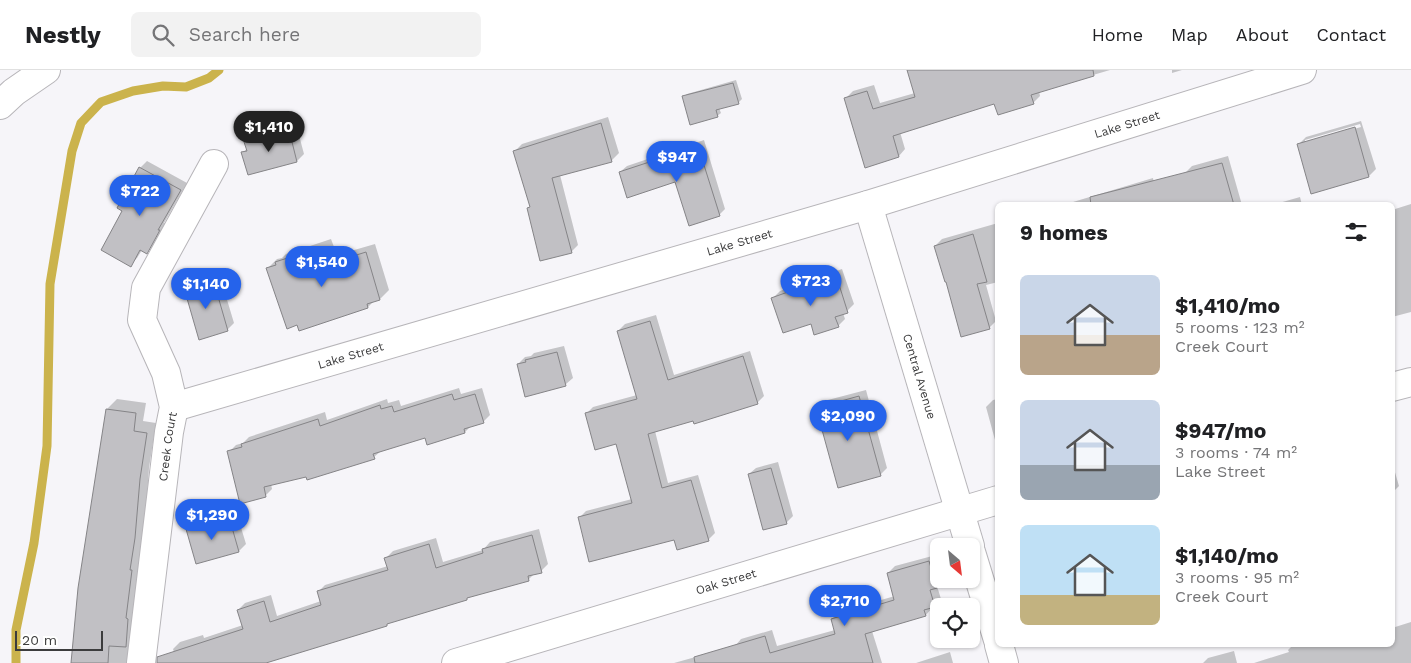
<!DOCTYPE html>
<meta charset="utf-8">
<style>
:root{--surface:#fff;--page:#f2f2f2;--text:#202124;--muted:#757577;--line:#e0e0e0;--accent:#2563eb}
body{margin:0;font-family:"Work Sans",sans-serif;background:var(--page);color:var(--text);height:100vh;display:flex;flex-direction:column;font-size:19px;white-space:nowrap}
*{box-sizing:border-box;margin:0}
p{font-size:16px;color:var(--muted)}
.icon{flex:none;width:28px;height:28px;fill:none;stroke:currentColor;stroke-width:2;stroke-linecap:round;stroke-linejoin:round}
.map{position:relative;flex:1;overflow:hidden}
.panel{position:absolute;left:995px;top:132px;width:400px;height:445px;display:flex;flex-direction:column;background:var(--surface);border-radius:8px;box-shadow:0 1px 4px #0004}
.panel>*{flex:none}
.needle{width:32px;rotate:152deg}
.tools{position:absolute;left:930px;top:468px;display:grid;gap:10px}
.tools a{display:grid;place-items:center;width:50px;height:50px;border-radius:8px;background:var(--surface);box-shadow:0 1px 4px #0004;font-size:25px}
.scale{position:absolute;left:15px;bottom:12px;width:88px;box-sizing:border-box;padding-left:5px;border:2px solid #3c3c3d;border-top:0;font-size:14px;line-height:18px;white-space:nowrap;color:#3c3c3d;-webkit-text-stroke:4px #fff;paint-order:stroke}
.price{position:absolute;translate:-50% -42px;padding:0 11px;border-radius:18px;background:var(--accent);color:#fff;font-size:16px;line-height:32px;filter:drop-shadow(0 1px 2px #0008)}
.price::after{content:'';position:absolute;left:50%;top:30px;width:15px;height:11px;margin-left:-8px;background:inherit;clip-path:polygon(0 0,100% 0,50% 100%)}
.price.active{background:#222;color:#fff}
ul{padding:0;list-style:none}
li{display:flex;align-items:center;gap:15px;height:125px;padding:0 25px}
li span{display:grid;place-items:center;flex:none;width:140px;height:100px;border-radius:8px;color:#555}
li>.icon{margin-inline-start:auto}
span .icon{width:60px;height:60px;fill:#fffc;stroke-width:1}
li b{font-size:21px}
h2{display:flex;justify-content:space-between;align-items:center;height:60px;padding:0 25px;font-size:21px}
header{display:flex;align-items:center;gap:30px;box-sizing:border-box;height:70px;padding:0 25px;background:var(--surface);border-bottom:1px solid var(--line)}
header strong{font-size:24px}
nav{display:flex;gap:28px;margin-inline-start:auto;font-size:18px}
.search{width:350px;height:45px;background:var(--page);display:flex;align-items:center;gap:12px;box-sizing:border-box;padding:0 18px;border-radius:8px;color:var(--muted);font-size:19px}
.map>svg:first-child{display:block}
.shadow{fill:#0003;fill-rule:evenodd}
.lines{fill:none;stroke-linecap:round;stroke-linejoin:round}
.stream{stroke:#cbb34c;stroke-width:9}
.building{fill:#c1c0c4;stroke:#858487}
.minor-casing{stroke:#b7b5b9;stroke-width:30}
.minor{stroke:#fff;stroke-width:28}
.labels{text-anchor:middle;stroke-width:4;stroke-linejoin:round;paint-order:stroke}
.street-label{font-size:12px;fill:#3c3c3d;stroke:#fff}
</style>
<header>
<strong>Nestly</strong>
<div class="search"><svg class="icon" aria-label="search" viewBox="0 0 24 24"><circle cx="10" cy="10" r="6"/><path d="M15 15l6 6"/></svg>Search here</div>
<nav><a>Home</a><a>Map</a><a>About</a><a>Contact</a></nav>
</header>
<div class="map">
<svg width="1411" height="593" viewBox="0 0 1411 593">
<rect width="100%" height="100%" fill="#f6f5f9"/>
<!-- shadow -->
<path class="shadow" d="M908,0H1110L1039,21L1040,26L1033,33H995L900,62L905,79L899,86L846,28L853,21L874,15L880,33L915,23Z
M1172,0H1182L1172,3Z
M736,10L742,29L739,32L719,38L721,43L717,46L684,27L687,24Z
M608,47L619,83L612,90L560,105L578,175L571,182L528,139L531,136L515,81L522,74Z
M1361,51L1376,99L1369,106L1299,74L1306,67ZM1360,54L1361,57L1305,73V70Z
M296,54L304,84L297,91L243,83L247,78L246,72L253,66Z
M704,70L725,139L719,145L676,110L620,102L627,96Z
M1228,86L1242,135H1194L1185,103L1192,96Z
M147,91L187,113L164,153H166L153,176L146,183L142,180L137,188L130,195L140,98Z
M1153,108L1158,135H1063Z
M1300,127L1302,135H1272Z
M1411,134V242L1392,247V140Z
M998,153V212L986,215L996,251L989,258L935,176L942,169Z
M331,169L337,185L375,174L389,220L380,229L375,230L368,237L268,198L277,189L282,188L286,184Z
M842,199L854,234L847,241L843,243L845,249L838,256L773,228L780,221Z
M219,203L234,253L227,260L185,218L192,211Z
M656,245L674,305L750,281L764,326L757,333L655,361L668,413L698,405L715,463L708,470L675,468L579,448L586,441L632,429L617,372L586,344L593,337L637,325L618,261L625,254Z
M564,276L573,308L566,314L518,294L525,287L531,286L534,283Z
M459,318L461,324L482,318L490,345L483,352L472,355L465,362L426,367L381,381L374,387L271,414L272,419L265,426L229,382L236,375L243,373L249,367L325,342L327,350L387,329L388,333L399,330L401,336Z
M866,320L887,398L880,405L818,338L824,331Z
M117,329L146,333L143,351L156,353L149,398L145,457L139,490L142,491L129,593H73L107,339Z
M998,329V369L995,370L986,337L993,330Z
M778,392L793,446L786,453L749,404L756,398Z
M1392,392L1399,416L1392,423Z
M236,441L246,474L239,481L197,493L187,460L194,453Z
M539,459L548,494L541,501L535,503L528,510L390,551L387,554L263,593H174L177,591L173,579L180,572L203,565L204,568L243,555L238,540L245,533L271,525L277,546L321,531L318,522L325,515L388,496L386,488L393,481L436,468L443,492L483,480L490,472Z
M936,485L939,495V509H943V510L937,516L941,529L932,536V538L926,545L872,561L882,593H674L735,576L741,569L772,560L777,576L835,560L832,549L839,542L895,526L888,503L895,496Z
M1411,552V593H1254L1289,582L1288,580L1293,575H1392V558Z
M1234,581L1237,593H1203L1208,588Z
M950,582L953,593H916Z"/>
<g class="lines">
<!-- stream -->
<path class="stream" d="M16,593V560L34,473L47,376L50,214L72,81L81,53L101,32L133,21L163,16L186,17L209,8L219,0"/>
</g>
<!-- building -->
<path class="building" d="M907,0H1093L1094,6L1031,25L1034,34L998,45L994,34L893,66L899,87L865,98L844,28L867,21L873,39L915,27Z
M733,13L739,34L716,40L718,47L690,55L682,26Z
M601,53L612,92L552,108L572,183L540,191L527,138L530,137L513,81Z
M1355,57L1369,107L1311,124L1297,74Z
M289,60L297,92L248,105L241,82L247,81L244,72Z
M698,76L720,146L689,156L675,112L627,128L619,102Z
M1222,93L1234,135H1091L1090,127Z
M139,97L181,120L158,160H160L147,184L140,180L131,197L101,180L122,141L117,138Z
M973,164L987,212L977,214L990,259L961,267L946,212H945L934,176Z
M322,177L328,194L366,182L380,230L367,234L368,238L299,261L297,255L287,259L266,198L276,195L275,192Z
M836,205L848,243L835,247L839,257L814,265L811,254L783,263L771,228Z
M213,209L228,261L199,270L184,218Z
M650,251L668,310L743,286L758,334L694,354L693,351L648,364L662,418L691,410L709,471L677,480L674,470L589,492L578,447L632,433L616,374L595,380L585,343L637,329L617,261Z
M557,282L566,316L525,327L517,294L526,292L525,290Z
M452,324L454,330L475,324L484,353L464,359L465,363L427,375L425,368L373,384L375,389L307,410L306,407L264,417L266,427L240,434L227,381L242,377L241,374L318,349L320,356L380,335L381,339L392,336L394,342Z
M859,326L881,406L838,418L816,338Z
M106,339L136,343L134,361L147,363L140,409L135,468L130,500H132L126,548L128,549L126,577L109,576L108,593H71L78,518Z
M771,398L787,454L763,460L748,404Z
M229,447L239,482L196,494L186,459Z
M532,465L542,503L528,506L529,511L467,528V530L387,554V556L266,593H157V587L243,559L237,540L264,531L270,552L321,535L317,521L388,500L384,488L429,474L436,498L483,483L482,479Z
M929,491L937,518L930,520L935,537L924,540L926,546L865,564L873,593H695L694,587L765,566L770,583L835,564L831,549L894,530L887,503Z"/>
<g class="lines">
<!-- minor casing -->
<g class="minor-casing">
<g id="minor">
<path d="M0,35L14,22L46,0"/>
<path id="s1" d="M868,135L970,476"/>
<path d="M1392,317L1411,312"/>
<path id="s2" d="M174,337L868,135L1302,0"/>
<path d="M971,482L998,570"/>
<path d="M999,575L1004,593"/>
<path id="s3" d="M141,593L169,362L174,337L166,303L142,250L146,218L214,94"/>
<path id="s4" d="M456,593L998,430"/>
</g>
</g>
<!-- minor -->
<use href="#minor" class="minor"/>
</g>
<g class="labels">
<!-- street labels -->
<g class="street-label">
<text dy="4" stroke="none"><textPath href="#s2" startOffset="994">Lake Street</textPath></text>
<text dy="4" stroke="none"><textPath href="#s2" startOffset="589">Lake Street</textPath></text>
<text dy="4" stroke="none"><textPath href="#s2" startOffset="184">Lake Street</textPath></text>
<text dy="4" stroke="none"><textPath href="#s1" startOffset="179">Central Avenue</textPath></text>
<text dy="4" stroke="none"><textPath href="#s3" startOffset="218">Creek Court</textPath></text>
<text dy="4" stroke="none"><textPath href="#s4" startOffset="282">Oak Street</textPath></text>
</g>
</g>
</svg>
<div class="tools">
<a><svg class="needle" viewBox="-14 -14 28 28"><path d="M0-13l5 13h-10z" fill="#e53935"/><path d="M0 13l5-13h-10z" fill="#757577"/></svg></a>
<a><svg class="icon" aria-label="locate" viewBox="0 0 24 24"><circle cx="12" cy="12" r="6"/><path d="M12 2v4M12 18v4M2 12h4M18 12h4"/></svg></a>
</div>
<div class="scale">20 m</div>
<b class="price active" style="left:269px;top:83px">$1,410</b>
<b class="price" style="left:677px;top:113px">$947</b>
<b class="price" style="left:140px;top:147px">$722</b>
<b class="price" style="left:322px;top:218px">$1,540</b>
<b class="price" style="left:811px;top:237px">$723</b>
<b class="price" style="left:206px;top:240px">$1,140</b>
<b class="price" style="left:848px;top:372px">$2,090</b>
<b class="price" style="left:212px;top:471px">$1,290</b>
<b class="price" style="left:845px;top:557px">$2,710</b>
<section class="panel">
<h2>9 homes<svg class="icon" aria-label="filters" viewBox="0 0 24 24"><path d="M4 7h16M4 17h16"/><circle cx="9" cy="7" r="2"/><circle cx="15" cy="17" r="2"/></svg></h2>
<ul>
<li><span style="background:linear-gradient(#c9d6e8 60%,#b9a48a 0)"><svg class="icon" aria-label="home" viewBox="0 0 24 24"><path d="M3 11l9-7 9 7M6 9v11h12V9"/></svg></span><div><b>$1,410/mo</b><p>5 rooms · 123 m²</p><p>Creek Court</p></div></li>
<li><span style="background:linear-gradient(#c9d6e8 65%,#9aa5b1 0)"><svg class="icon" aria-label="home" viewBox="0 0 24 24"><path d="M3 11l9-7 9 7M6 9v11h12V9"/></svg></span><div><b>$947/mo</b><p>3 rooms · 74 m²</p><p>Lake Street</p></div></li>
<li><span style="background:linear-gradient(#bfe0f5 70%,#c2b280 0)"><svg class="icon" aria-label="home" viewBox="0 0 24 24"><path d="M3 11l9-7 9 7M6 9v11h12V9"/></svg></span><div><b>$1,140/mo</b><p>3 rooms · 95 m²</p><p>Creek Court</p></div></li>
</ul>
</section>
</div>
